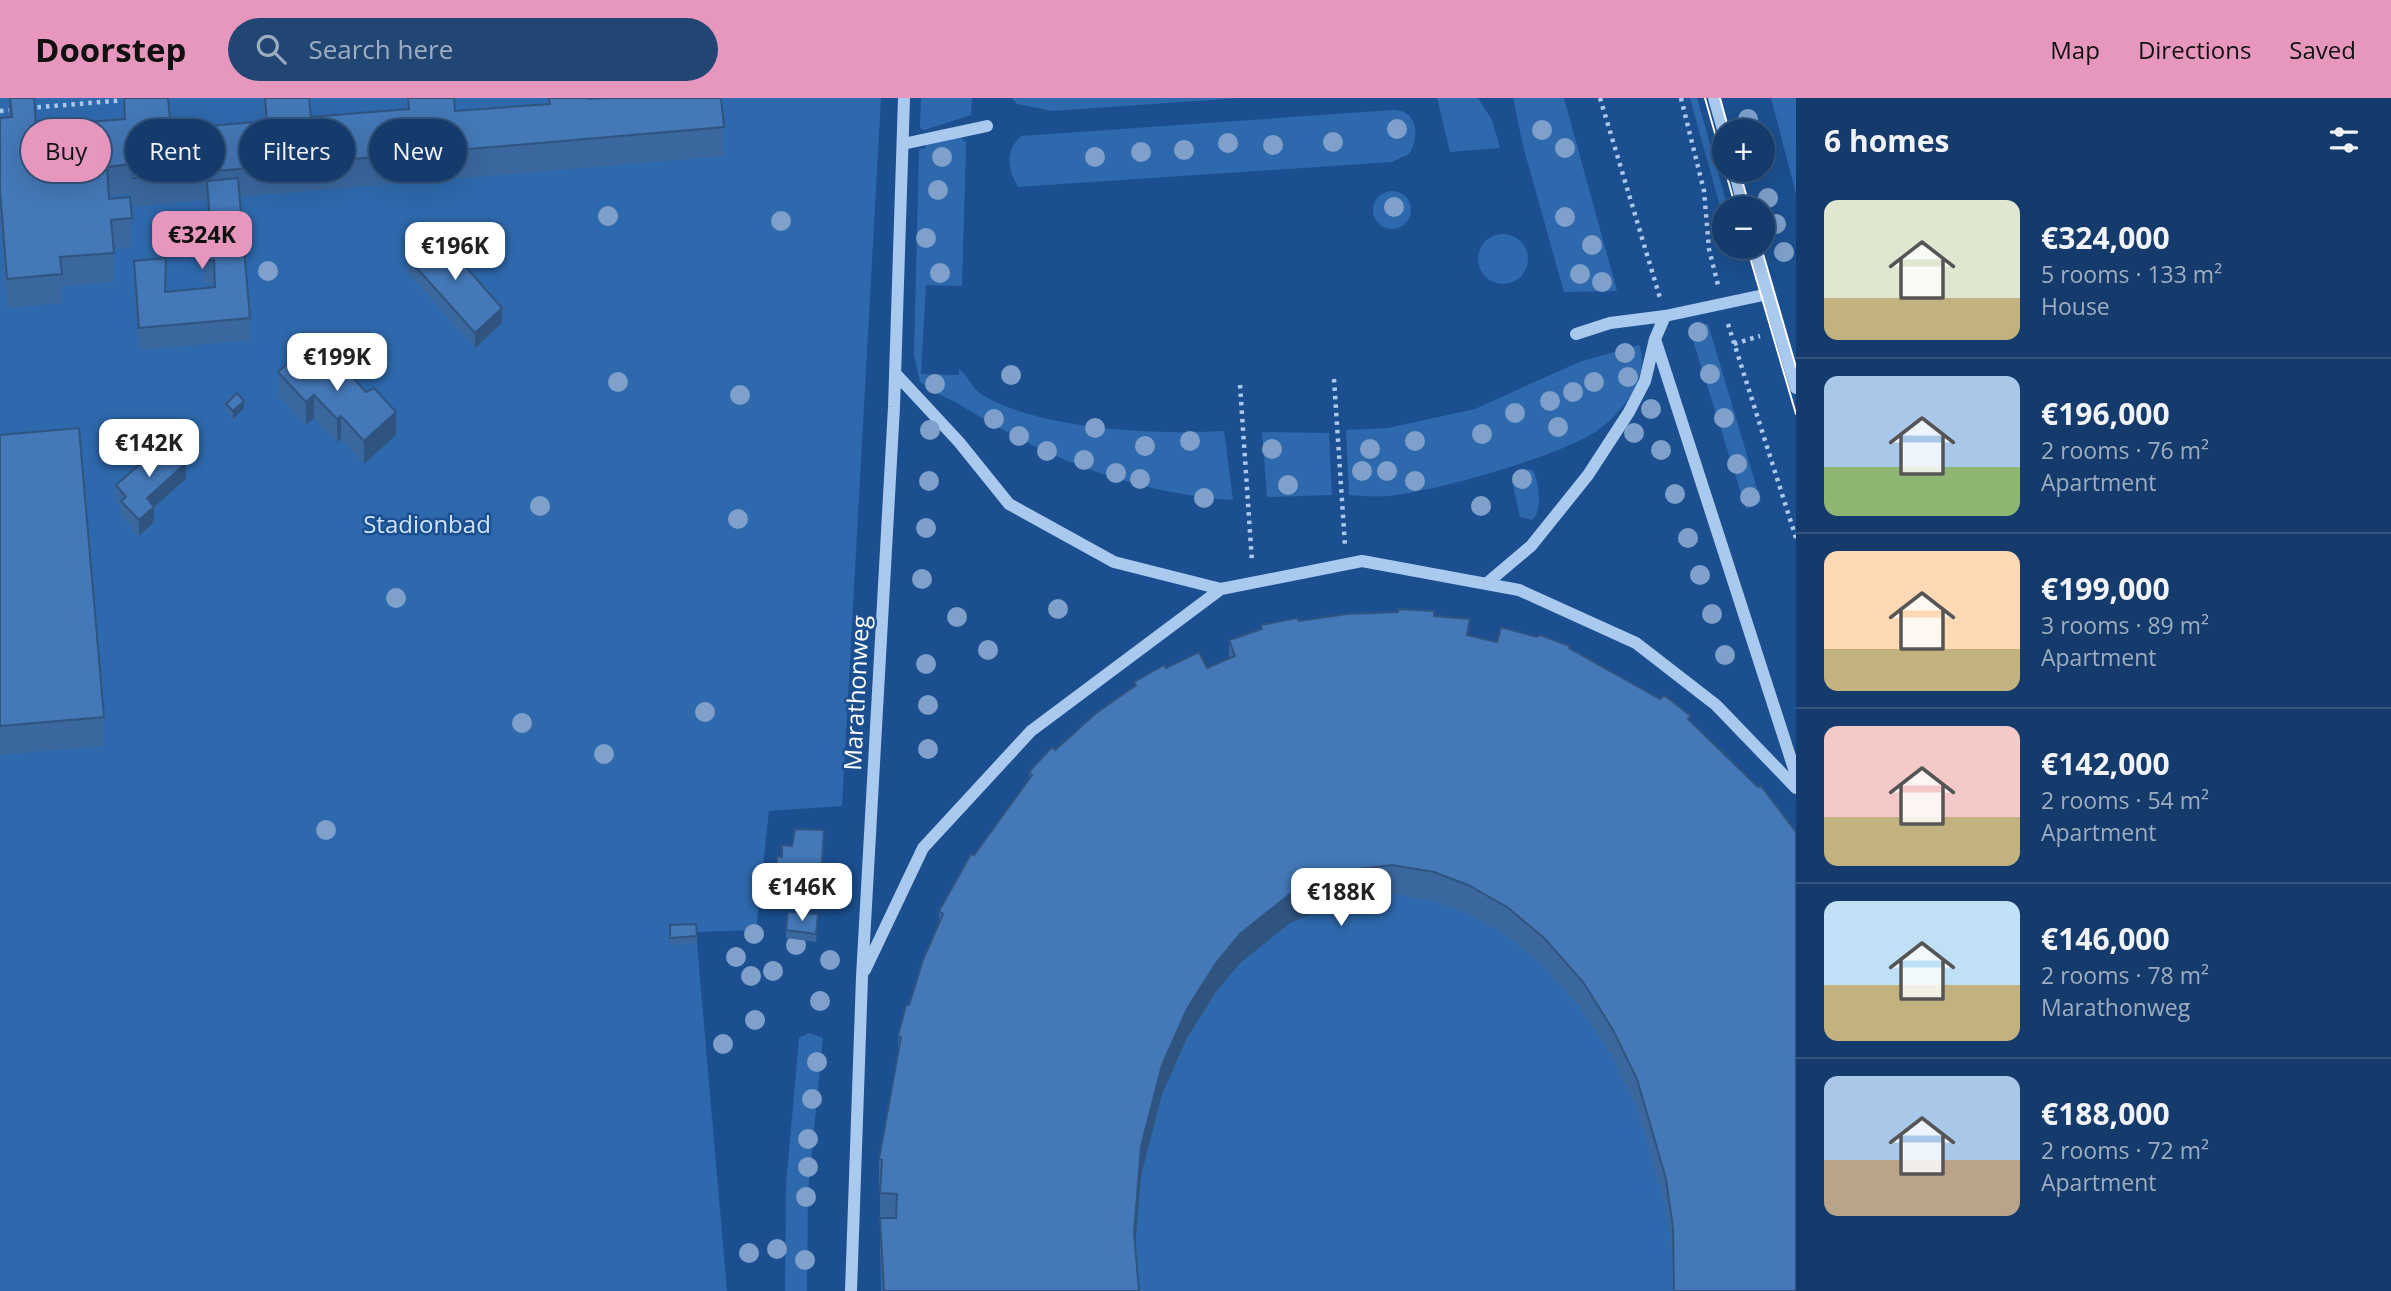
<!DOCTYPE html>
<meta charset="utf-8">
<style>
:root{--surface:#143b6b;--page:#214673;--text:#f1f3f6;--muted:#9dadc1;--line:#33557e;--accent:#e797bd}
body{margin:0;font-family:"Open Sans",sans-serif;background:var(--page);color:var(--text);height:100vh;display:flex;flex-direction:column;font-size:26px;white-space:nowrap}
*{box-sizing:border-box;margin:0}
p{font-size:23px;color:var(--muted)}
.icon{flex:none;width:38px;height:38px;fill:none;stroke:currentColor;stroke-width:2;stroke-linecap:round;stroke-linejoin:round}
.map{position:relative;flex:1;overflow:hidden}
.sheet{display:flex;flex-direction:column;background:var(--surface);width:595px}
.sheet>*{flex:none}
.hud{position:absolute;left:21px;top:21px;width:665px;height:63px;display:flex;gap:14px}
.buttons{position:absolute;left:1712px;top:21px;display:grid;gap:14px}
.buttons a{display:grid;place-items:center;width:63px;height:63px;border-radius:50%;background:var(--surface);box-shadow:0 7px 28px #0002,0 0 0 2px var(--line);font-size:35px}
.price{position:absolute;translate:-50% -60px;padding:0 16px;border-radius:14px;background:#fff;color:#222;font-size:23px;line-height:46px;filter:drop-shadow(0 2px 4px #0008)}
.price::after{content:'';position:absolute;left:50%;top:42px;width:21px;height:16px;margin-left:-10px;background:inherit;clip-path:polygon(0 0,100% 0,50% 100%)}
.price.on{background:var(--accent);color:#111}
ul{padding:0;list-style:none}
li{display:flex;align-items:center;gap:21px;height:175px;padding:0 28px}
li+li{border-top:2px solid var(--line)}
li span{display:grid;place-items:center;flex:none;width:196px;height:140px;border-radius:14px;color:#555}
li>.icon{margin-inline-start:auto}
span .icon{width:84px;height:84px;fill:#fffc;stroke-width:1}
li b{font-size:30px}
h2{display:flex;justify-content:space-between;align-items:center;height:84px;padding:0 28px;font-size:30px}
.pill{padding:0 24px;border-radius:32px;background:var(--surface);box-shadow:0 7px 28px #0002,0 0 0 2px var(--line);font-size:24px;line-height:63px}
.pill.on{background:var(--accent);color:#111}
header{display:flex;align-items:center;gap:42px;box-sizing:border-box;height:98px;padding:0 35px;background:var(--accent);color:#111}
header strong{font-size:33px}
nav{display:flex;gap:38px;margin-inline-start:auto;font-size:24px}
.search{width:490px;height:63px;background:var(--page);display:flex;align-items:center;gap:18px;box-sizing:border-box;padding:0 24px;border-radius:38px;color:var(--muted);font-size:26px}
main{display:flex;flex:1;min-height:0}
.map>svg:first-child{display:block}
.green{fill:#2e69ad}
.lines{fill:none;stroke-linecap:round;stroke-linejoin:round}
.path{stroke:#a9c9ee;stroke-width:4.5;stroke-dasharray:3.5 5;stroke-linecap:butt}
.minor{stroke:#a9c9ee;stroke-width:12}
.tram{stroke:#fff;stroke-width:2}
.tree{fill:#7ea0ca}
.wall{fill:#3a679d}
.shaded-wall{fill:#305480}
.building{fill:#4478b7;stroke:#305480;stroke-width:2}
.labels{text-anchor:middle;stroke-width:5;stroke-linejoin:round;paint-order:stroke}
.park-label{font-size:24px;fill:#cfe3fa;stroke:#1b4f8f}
.street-label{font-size:24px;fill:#fff;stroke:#1b4f8f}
</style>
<header>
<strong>Doorstep</strong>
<div class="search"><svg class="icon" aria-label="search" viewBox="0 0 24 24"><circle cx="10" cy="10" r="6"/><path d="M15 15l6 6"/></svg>Search here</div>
<nav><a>Map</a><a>Directions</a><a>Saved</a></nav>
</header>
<main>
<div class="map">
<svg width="1796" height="1193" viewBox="0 0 1796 1193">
<rect width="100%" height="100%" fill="#1b4f8f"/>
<!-- green -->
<path class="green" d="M0,0H881L842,708L769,713L756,832L696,834L727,1193H0Z
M921,0H972L971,17L924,32L920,30Z
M1012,0H1239L1052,13L1017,6Z
M1437,0H1478L1492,22L1500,50L1450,54Z
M1513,0H1564L1617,193L1564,194L1523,48Z
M1690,0H1697L1728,110H1724V123Z
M1771,0H1796V96Z
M1393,12C1418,12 1420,39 1409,56L1392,64L1018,89C1007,70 1005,53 1021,38Z
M958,38L966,44V50L962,188L926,187L921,276L959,277V271C969,279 972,291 984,298C1044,332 1157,337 1224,333L1233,402C1132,394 1053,363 967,311C952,301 934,296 920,284L914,257L919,51H925L926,46Z
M1373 112a19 19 0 1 1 38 0a19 19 0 1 1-38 0Z
M1478 161a25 25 0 1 1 50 0a25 25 0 1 1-50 0Z
M1696,226H1708L1761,404L1746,411L1690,233Z
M1639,247C1652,280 1619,319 1592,336C1552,360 1434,394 1387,398C1375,399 1362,398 1349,397L1346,332L1388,330L1475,311L1579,264Z
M1262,334L1329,335L1332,397L1267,399Z
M1523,371L1533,372C1539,385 1543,413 1532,422L1520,419L1512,383Z
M1347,545L1796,1193H881L880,1149L897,1125L880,1124L882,1091L879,1090L882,1059Z
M809,935L823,940L808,1093L807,1193H785L786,1087L799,940Z"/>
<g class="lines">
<!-- path -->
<path class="path" d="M1600,0L1660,200
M1681,0L1704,93L1709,151L1718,187
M29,10L125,2
M0,13L13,12
M1728,226L1796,440
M1734,246L1760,238
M1334,281L1345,448
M1240,287L1252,464"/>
<!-- minor -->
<path class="minor" d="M1714,0L1724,35
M903,46L987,28
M1734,72L1744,110
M1754,149L1796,290
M1665,218L1655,241L1796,677
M1576,236L1610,225L1665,218L1768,196
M895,275L959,344L1009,406L1114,464L1221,491
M1486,486L1531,448L1588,377L1629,314L1645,283L1655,241
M865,872L923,750L1031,633L1221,491L1362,463L1519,492L1636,545L1716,607L1796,690
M851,1193L862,879L894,309L904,0"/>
<!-- tram -->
<path class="tram" d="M1705,0L1724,67
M1720,0L1729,33
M1725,72L1736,110
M1739,72L1750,110
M1747,149L1796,316
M1761,149L1796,269"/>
</g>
<!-- trees -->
<g class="tree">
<circle cx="1748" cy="21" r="10"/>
<circle cx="1397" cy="31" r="10"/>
<circle cx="1542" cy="32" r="10"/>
<circle cx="1333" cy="44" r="10"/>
<circle cx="1228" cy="45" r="10"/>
<circle cx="1273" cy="47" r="10"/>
<circle cx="1565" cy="50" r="10"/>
<circle cx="1184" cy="52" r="10"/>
<circle cx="1141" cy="54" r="10"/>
<circle cx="942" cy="59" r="10"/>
<circle cx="1095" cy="59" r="10"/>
<circle cx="938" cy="92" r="10"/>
<circle cx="1768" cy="100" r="10"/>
<circle cx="1394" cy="109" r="10"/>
<circle cx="608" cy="118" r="10"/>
<circle cx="1565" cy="119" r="10"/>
<circle cx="781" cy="123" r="10"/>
<circle cx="1776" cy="126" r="10"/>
<circle cx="926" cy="140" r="10"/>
<circle cx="1592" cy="147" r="10"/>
<circle cx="1784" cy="154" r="10"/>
<circle cx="268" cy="173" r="10"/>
<circle cx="940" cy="175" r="10"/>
<circle cx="1580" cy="176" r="10"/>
<circle cx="1602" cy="184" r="10"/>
<circle cx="1698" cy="234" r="10"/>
<circle cx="1625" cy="255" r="10"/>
<circle cx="1710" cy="276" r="10"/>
<circle cx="1011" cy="277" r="10"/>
<circle cx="1628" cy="279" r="10"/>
<circle cx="618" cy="284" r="10"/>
<circle cx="1594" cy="284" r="10"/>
<circle cx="935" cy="286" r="10"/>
<circle cx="1573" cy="294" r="10"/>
<circle cx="740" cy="297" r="10"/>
<circle cx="1550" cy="303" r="10"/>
<circle cx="1651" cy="311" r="10"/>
<circle cx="1515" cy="315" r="10"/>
<circle cx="1724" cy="320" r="10"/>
<circle cx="994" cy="321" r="10"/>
<circle cx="1558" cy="329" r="10"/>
<circle cx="1095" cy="330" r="10"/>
<circle cx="930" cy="332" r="10"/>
<circle cx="1634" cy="335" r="10"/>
<circle cx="1482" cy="336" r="10"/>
<circle cx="1019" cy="338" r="10"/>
<circle cx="1190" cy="343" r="10"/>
<circle cx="1415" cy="343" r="10"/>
<circle cx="1145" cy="348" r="10"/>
<circle cx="1272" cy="351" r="10"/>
<circle cx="1370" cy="351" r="10"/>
<circle cx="1661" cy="352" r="10"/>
<circle cx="1047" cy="353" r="10"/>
<circle cx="1084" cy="362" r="10"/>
<circle cx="1737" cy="366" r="10"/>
<circle cx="1362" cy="373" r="10"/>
<circle cx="1387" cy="373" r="10"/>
<circle cx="1116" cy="375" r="10"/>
<circle cx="1140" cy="381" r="10"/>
<circle cx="1522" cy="381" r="10"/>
<circle cx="929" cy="383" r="10"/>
<circle cx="1415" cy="383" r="10"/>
<circle cx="1288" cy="387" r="10"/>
<circle cx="1675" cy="396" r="10"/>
<circle cx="1750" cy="399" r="10"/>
<circle cx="1204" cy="400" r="10"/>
<circle cx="540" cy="408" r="10"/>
<circle cx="1481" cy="408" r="10"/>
<circle cx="738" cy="421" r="10"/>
<circle cx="926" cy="430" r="10"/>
<circle cx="1688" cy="440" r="10"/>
<circle cx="1700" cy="477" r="10"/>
<circle cx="922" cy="481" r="10"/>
<circle cx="396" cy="500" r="10"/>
<circle cx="1058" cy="511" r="10"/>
<circle cx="1712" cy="516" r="10"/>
<circle cx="957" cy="519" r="10"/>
<circle cx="988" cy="552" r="10"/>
<circle cx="1725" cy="557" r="10"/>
<circle cx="926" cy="566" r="10"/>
<circle cx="928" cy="607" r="10"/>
<circle cx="705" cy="614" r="10"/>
<circle cx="522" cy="625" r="10"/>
<circle cx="928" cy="651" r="10"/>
<circle cx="604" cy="656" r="10"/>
<circle cx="326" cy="732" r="10"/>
<circle cx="754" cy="836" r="10"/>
<circle cx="796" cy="847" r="10"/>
<circle cx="736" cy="859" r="10"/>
<circle cx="830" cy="862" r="10"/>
<circle cx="773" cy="873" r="10"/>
<circle cx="751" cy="878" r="10"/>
<circle cx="820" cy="903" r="10"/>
<circle cx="755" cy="922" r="10"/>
<circle cx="723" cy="946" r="10"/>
<circle cx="817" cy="964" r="10"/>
<circle cx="812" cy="1001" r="10"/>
<circle cx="808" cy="1041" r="10"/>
<circle cx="808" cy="1069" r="10"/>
<circle cx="806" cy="1099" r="10"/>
<circle cx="777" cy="1151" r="10"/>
<circle cx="749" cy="1155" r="10"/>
<circle cx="805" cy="1162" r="10"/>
</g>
<!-- wall -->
<path class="wall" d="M9,0H34L36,28L123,21L122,0H168L171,31L265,23L263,0H309L311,19L407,11L406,0H454L455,13L547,6V0H589V1L724,29V58L240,99L250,220V242L139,252L134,185V163L165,193L214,190V185L204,186L201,148V126L209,125L207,102L133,109L131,95L109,98V101L132,120V149L113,151L114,184L62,188V205L7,210L0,121V20H9Z
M407,159L502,225L475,250L407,174Z
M278,274L337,277L396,337L364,366L341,341L337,344L314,320L306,327L278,297Z
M226,306L244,310L233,321L226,314Z
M0,337L104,619V648L0,657Z
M186,381L154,409V424L139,438L121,418V408L116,402V387Z
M1434,518L1470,538L1497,544L1570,551L1660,601L1664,597L1673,1159L1666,1110L1637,1010L1613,960L1583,913L1544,869L1507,838L1468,816L1434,803L1392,796L1343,802L1290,825L1240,865L1216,894L1187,940L1162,996L1141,1078L1135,1150L1139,1193H882L880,1149V1090H879V1061L898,957V938L939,826V813L974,757L1029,681V674L1134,589V584L1166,570H1207L1229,561V542L1261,531V527L1299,523Z
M824,747L820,809L780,807V792H776V777L782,759Z
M818,824L816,844L786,840V832Z
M670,827L697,838V846L670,847Z"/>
<!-- shaded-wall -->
<path class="shaded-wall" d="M502,210V225L475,250V235Z
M314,297V320L306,327V304Z
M244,303V310L233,321V313Z
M396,314V337L364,366V343Z
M341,318V341L337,344V321Z
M186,365V381L154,409V424L139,438V422L147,400Z
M824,732V747L820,809V794Z
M1343,773V802L1290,825L1240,865L1216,894L1187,940L1162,996L1141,1078L1134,1164V1135L1141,1049L1162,967L1187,911L1216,865L1240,836L1290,796Z"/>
<!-- building -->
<path class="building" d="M10,0H34L36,28L125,21L124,0H168L171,31L267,23L265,0H309L311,19L409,11L408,0H454L455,13L550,6L549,0H589V1L607,0H721L724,29L133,80L131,66L107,69L109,101L130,99L132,120L111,122L114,155L60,159L62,176L7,181L0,92V20L12,19Z
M238,80L250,220L139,230L134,163L166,160L165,194L215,189L214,162L204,163L201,126L210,124L207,83Z
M435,134L502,210L475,235L407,159Z
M309,246L337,277L344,270L366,294L374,290L396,314L364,343L341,318L337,321L314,297L306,304L278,274Z
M237,295L244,303L233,313L226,306Z
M79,330L104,619L0,628V337Z
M167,343L186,365L147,400L154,409L139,422L121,403L126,399L116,387Z
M1398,511L1434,513V518L1470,521L1467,537L1497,544L1501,529L1537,539L1540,537L1570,548L1569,550L1660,601L1664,597L1691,618L1688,621L1758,689L1761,688L1796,734V1193H1674L1673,1130L1666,1081L1637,981L1613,932L1583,884L1544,840L1507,809L1468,787L1434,774L1392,767L1343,773L1290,796L1240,836L1216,865L1187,911L1162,967L1141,1049L1134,1135L1139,1193H884L880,1120H896L897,1096L880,1095L882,1062L879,1061L901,939L898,938L906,907H909L923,862L943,816L939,813L971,756L974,757L1032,677L1029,674L1052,649L1055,652L1095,616L1136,587L1134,584L1164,567L1166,570L1199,554L1207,570L1235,558L1229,542L1262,531L1261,527L1297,520L1299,523L1347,516L1398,514Z
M795,731L824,732L820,794L780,792L781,777H776L777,758L782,759V747L792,748Z
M788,814L818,816L816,836L786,832Z
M696,826L697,838L670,840V827Z"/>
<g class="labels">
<!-- park labels -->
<g class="park-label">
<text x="427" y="435">Stadionbad</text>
</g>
<!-- street labels -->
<g class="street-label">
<text transform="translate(857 595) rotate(-87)" y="8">Marathonweg</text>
</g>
</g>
</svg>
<div class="buttons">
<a>+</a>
<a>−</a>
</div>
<b class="price on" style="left:202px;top:173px">€324K</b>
<b class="price" style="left:455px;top:184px">€196K</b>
<b class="price" style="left:337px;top:295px">€199K</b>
<b class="price" style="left:149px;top:381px">€142K</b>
<b class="price" style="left:802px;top:825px">€146K</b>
<b class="price" style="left:1341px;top:830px">€188K</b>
<div class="hud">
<a class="pill on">Buy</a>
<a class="pill">Rent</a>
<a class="pill">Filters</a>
<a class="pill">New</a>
</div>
</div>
<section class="sheet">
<h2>6 homes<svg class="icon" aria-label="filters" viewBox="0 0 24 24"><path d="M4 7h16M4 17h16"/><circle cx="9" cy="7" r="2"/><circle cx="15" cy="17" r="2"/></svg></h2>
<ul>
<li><span style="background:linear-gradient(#dfe7d0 70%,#c2b280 0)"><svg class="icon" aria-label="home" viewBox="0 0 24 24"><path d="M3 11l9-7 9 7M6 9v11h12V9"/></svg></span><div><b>€324,000</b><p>5 rooms · 133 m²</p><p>House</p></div></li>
<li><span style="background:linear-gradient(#a9c7e8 65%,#8fb573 0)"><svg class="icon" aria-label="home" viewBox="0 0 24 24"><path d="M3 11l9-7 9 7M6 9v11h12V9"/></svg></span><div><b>€196,000</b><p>2 rooms · 76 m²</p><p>Apartment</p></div></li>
<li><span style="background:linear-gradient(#ffd9b3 70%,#c2b280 0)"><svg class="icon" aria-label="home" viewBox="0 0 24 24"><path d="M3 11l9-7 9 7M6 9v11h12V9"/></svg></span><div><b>€199,000</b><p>3 rooms · 89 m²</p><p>Apartment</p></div></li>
<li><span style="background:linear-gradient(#f6c9c9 65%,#c2b280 0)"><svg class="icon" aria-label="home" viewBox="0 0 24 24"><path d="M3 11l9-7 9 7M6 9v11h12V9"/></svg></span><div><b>€142,000</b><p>2 rooms · 54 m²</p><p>Apartment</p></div></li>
<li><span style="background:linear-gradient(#bfe0f5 60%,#c2b280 0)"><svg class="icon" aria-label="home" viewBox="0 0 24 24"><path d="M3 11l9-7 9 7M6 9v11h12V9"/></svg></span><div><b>€146,000</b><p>2 rooms · 78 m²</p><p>Marathonweg</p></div></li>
<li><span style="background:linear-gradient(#a9c7e8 60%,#b9a48a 0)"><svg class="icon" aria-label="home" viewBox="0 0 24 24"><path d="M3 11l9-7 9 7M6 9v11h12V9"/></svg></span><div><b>€188,000</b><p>2 rooms · 72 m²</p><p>Apartment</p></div></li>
</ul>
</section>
</main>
